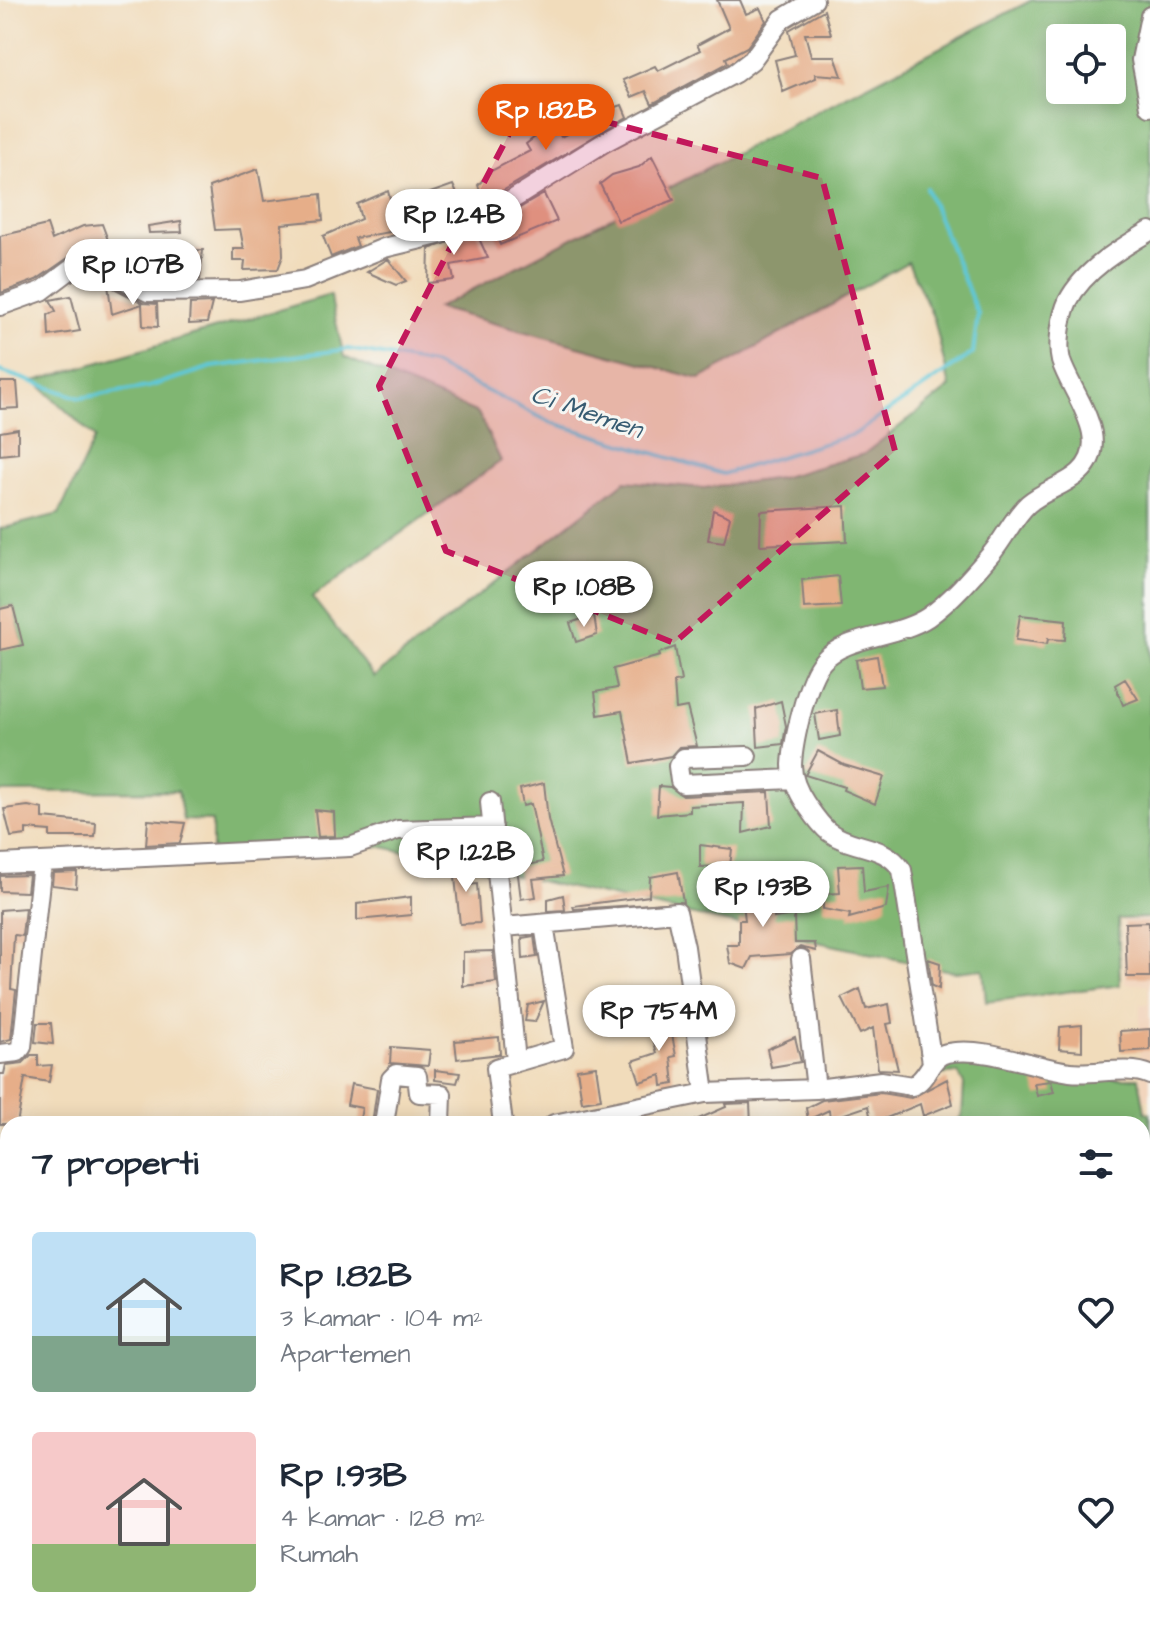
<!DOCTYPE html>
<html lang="id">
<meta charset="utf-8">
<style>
:root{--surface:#fff;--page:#f6f6f7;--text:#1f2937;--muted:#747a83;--accent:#ea580c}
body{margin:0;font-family:"Architects Daughter",sans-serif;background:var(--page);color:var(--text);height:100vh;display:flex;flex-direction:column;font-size:30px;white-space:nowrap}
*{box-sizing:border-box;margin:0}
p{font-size:26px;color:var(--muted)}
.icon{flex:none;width:44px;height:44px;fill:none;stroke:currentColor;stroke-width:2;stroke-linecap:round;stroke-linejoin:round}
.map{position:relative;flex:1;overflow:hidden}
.drawer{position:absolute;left:0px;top:1116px;width:1150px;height:514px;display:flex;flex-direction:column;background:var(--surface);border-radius:24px 24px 0 0;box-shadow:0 4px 20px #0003}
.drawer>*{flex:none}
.fabs{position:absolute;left:1046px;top:24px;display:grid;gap:16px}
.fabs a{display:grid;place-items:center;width:80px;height:80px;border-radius:8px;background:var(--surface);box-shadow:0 4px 20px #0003;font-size:40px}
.price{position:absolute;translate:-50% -68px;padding:0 18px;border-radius:28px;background:#fff;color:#222;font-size:26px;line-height:52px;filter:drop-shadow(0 2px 4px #0008)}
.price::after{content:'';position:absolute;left:50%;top:48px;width:24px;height:18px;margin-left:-12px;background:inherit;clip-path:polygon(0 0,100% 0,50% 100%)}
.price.selected{background:var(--accent);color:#fff}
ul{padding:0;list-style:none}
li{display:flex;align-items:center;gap:24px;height:200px;padding:0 32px}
li span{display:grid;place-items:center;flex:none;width:224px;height:160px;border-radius:8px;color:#555}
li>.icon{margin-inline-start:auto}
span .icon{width:96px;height:96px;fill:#fffc;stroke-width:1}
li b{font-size:34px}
h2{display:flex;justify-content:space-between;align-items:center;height:96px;padding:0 32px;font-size:34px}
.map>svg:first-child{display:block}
.built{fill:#f2d5bd}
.forest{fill:#80b672;stroke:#516c56;stroke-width:2;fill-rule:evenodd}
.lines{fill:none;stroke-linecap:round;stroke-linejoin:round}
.stream{stroke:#5ec8d8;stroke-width:4}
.building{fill:#e6ae89}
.minor-casing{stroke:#8a7f7b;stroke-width:22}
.minor{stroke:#fff;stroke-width:18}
.marked{fill:#c2185b;fill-opacity:0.2;stroke:#c2185b;stroke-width:6;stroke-dasharray:16 10;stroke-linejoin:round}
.labels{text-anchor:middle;stroke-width:6;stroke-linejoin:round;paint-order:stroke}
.water-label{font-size:26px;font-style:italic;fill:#375c72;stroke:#f6f6f2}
</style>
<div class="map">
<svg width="1150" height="1629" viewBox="0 0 1150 1629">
<rect width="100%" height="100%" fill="#f6f6f2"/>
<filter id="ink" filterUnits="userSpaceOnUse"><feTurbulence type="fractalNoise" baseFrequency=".0125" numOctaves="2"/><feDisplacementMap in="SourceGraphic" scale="16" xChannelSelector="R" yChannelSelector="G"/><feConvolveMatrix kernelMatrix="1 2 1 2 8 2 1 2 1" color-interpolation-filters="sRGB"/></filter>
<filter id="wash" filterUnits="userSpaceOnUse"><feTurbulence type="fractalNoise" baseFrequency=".006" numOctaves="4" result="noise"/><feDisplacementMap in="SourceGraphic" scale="32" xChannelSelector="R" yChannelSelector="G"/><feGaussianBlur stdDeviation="1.8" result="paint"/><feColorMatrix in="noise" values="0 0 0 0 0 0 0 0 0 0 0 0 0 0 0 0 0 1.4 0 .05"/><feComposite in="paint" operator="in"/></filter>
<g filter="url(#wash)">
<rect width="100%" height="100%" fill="#f1dcbb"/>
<!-- built -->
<path class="built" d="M1123,919H1150V1099H1144L1139,1064L1140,1004H1148V984H1125Z"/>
<!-- forest -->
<path class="forest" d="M1032,0H1150V918L1118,919L1120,985L986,1002L983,969L955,972L378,846L212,853V821L183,820L178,791L0,792V650L23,644L13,606L0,609V529L59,514L95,438L35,381L330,295L344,357L478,413L501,461L312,597L374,677L625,481L704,488L780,478L864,454L950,387L934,319L908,262L700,379L437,308ZM1060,38H1112V90H1060Z
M947,1061L1054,1078H1139L1145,1112L1150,1113V1469L1142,1407V1124H953L962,1116L964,1084L958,1073L935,1075Z
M0,1313H8V1412L0,1410Z"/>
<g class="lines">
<!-- stream -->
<path class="stream" d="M0,371L80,398L148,387L212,367L348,349L432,364L550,422L723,474L855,434L973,353L978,314L926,188
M1142,1166H1150
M0,1355H8"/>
</g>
<g id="blocks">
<!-- building -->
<path class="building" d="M717,0H740L746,14L760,8L766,21L747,47L726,58L728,63L652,104L646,91L632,97L623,80L655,66L658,71L700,50L697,45L729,28Z
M824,10L831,34H805L811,56H835L842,76L815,74L816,78L783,92L775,60L795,55L789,30Z
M622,105L627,117L484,202L478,185L491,171L530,151L526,144L544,130L554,125L561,137L598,118L596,114Z
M652,156L674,200L618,221L600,184L612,175L639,167Z
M258,169L264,201L321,194L323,220L282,224L283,256L278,269L244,270L245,261H233V249H244L240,229L215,230L209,187Z
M453,185L463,207L423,222L424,226L355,238L358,246L331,257L323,236L361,219L357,204L388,191L390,199L437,211L430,193Z
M544,194L557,221L500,245L492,224Z
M181,221L182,232L149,233L148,226Z
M102,224L112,251L71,256L36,280L1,293L0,236L47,225L52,240L83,226Z
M476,232L488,258L451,265L454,280L428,283L429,249Z
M203,250L200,279L146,278L144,263L180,266L174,251Z
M388,259L406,281L396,285L367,272Z
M108,285L143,303L157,304L158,327L143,326L142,304L112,314Z
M71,296L80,331L49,336L48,315L56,311L50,300Z
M212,303L207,323L189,324L190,304Z
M0,382H17L19,408L0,409Z
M18,429V453L0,455V432Z
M845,506L847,541L760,545L761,511Z
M713,510L730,517L724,542L708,540Z
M838,576L841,606L804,608L802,580Z
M13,606L23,645L0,650V609Z
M594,615L597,635L576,642L570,623Z
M1020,615L1066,620L1065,640L1048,639L1047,644L1016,640Z
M675,647L681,681L674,682L676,709L687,707L697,746L679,747L671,756L632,763L622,711L598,715L595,692L617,688L613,669L660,656L659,653Z
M877,656L882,686L860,688L856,660Z
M1125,679L1138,699L1123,705L1115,685Z
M781,701L786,726L783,744L758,747L756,709Z
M837,710L840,736L819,740L815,714Z
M818,751L844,765L884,777L875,804L843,790L844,787L805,775Z
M544,783L548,819L563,876L533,879L536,897L521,899L517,867L543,862L531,804L523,806L520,789Z
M659,786L670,787L683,796L769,792L771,826L743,833L744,803L690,806V812L657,815Z
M28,806L43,809V818L96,823L95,837H50V831L26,829V835L11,837L4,809Z
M315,810L334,812L335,836L318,837Z
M148,820L185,823L180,843L146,845Z
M700,845L732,849L730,866L700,867Z
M453,859H469L468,885L477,884L480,923L460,924Z
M862,865L864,892L889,887L886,908L849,918L850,914L823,909V894L840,893L838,866Z
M77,872L76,888L52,885L53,873Z
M678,872L683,902L574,909L573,906L649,896L650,877Z
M29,875L27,892L0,891V876Z
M741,887L777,888L774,918L794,915L795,943H815L816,951L800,947L790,954L752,957L746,969L730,963L727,945H739V920H745Z
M563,895L565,910L548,911V899Z
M411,897V915L357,920V904Z
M25,908L22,936L14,935L11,989L16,990L11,1039L0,1042V910Z
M1149,922L1150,977H1127L1125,923Z
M534,936L537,957L523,959L522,938Z
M493,951L496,982L463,986V952Z
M928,959L940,963L939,989L932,986Z
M860,989L866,1009L889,1004L892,1023L887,1024L898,1070L878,1069L873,1028L860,1034L842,998Z
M544,1001L535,1022L525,1021L528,1005Z
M668,1013L676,1056L671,1057L674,1084L662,1086L661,1075L640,1082L633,1061L657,1053L647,1019Z
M37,1023H51L53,1044L35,1042Z
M1082,1025V1051L1059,1049L1060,1027Z
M1150,1029V1050L1121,1052L1120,1031Z
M499,1037L500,1054L457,1059L455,1041Z
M795,1037L801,1062L771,1067L767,1049Z
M391,1047L430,1050L428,1066L390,1063Z
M31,1055H38V1066L52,1065L49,1082L25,1078L17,1124H0V1074H4L6,1065L23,1063Z
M596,1066L601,1099L582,1102L577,1069Z
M435,1070L460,1073L457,1083L435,1080Z
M947,1079L953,1104L923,1116L920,1104L872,1124L868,1106L830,1119L829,1110L808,1120L806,1108L822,1100L881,1093L911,1098Z
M1051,1081L1054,1092L1037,1096L1034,1083Z
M351,1084L377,1089L372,1124H359L362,1108L347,1105Z
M750,1103L751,1124H687L726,1107L725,1104Z"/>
</g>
</g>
<g filter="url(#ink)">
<use href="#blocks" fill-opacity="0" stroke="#8a7f7b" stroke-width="2"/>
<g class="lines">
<!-- minor casing -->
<g class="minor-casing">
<path id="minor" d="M1150,16L1141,60L1150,107
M0,306L42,291L74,267L90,263L148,292L240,291L305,280L384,248L442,234L497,209L605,142L735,73L752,60L782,19L814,0
M747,756L684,758L678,766L680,781L683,784L793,779
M490,802L516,1061
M0,864L350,847L398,830L493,827
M504,927L677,912L685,947L705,1093
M801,959L816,1089
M0,1054L18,1052L22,1047L42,863
M932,1063L902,870C884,843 853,850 829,832C820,825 813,814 806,804C798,792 792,780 792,765C793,742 807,678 823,661C845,636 898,637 928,617C951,601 974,574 992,553C1005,537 1014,517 1028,504C1044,490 1065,486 1080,472C1114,440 1071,393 1061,361C1057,345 1061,316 1068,301C1084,270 1121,248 1150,231
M384,1124L391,1079L396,1074L417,1076L419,1093L442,1094L441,1124
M503,1124L496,1068L564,1048L544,925
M554,1124L705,1093L816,1089L881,1081L912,1086C929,1079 929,1057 947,1053C987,1046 1031,1067 1070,1072C1094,1075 1128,1065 1150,1075
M0,1153L8,1155
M0,1242L8,1245
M0,1397L8,1398
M1142,1471H1150
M68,1622V1627
M763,1622V1629"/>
</g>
<!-- minor -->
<use href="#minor" class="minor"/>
</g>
</g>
<!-- marked area -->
<path class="marked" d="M526,101L822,178L895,451L674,643L446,551L379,386Z"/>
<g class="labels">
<!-- water labels -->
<g class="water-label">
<text transform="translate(587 411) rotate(19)" y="9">Ci Memen</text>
</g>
</g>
</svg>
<div class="fabs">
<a><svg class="icon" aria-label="locate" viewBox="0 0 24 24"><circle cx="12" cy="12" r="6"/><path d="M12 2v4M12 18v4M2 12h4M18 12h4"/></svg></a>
</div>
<b class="price selected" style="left:546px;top:152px">Rp 1.82B</b>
<b class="price" style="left:454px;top:257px">Rp 1.24B</b>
<b class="price" style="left:133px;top:307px">Rp 1.07B</b>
<b class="price" style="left:584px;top:629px">Rp 1.08B</b>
<b class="price" style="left:466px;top:894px">Rp 1.22B</b>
<b class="price" style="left:763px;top:929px">Rp 1.93B</b>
<b class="price" style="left:659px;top:1053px">Rp 754M</b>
<section class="drawer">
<h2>7 properti<svg class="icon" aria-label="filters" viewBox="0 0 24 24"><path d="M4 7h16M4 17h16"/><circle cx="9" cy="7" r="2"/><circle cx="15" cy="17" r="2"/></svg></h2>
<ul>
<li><span style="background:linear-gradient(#bfe0f5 65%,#7fa58c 0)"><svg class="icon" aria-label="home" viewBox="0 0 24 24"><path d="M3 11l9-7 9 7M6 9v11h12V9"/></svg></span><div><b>Rp 1.82B</b><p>3 kamar · 104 m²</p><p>Apartemen</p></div><svg class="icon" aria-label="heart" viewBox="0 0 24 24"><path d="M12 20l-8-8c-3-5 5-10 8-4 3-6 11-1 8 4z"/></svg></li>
<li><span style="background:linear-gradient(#f6c9c9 70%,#8fb573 0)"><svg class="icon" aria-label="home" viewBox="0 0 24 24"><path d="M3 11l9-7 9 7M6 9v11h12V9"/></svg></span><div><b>Rp 1.93B</b><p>4 kamar · 128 m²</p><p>Rumah</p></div><svg class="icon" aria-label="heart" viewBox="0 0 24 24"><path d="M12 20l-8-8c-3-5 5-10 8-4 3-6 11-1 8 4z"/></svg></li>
</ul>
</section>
</div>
